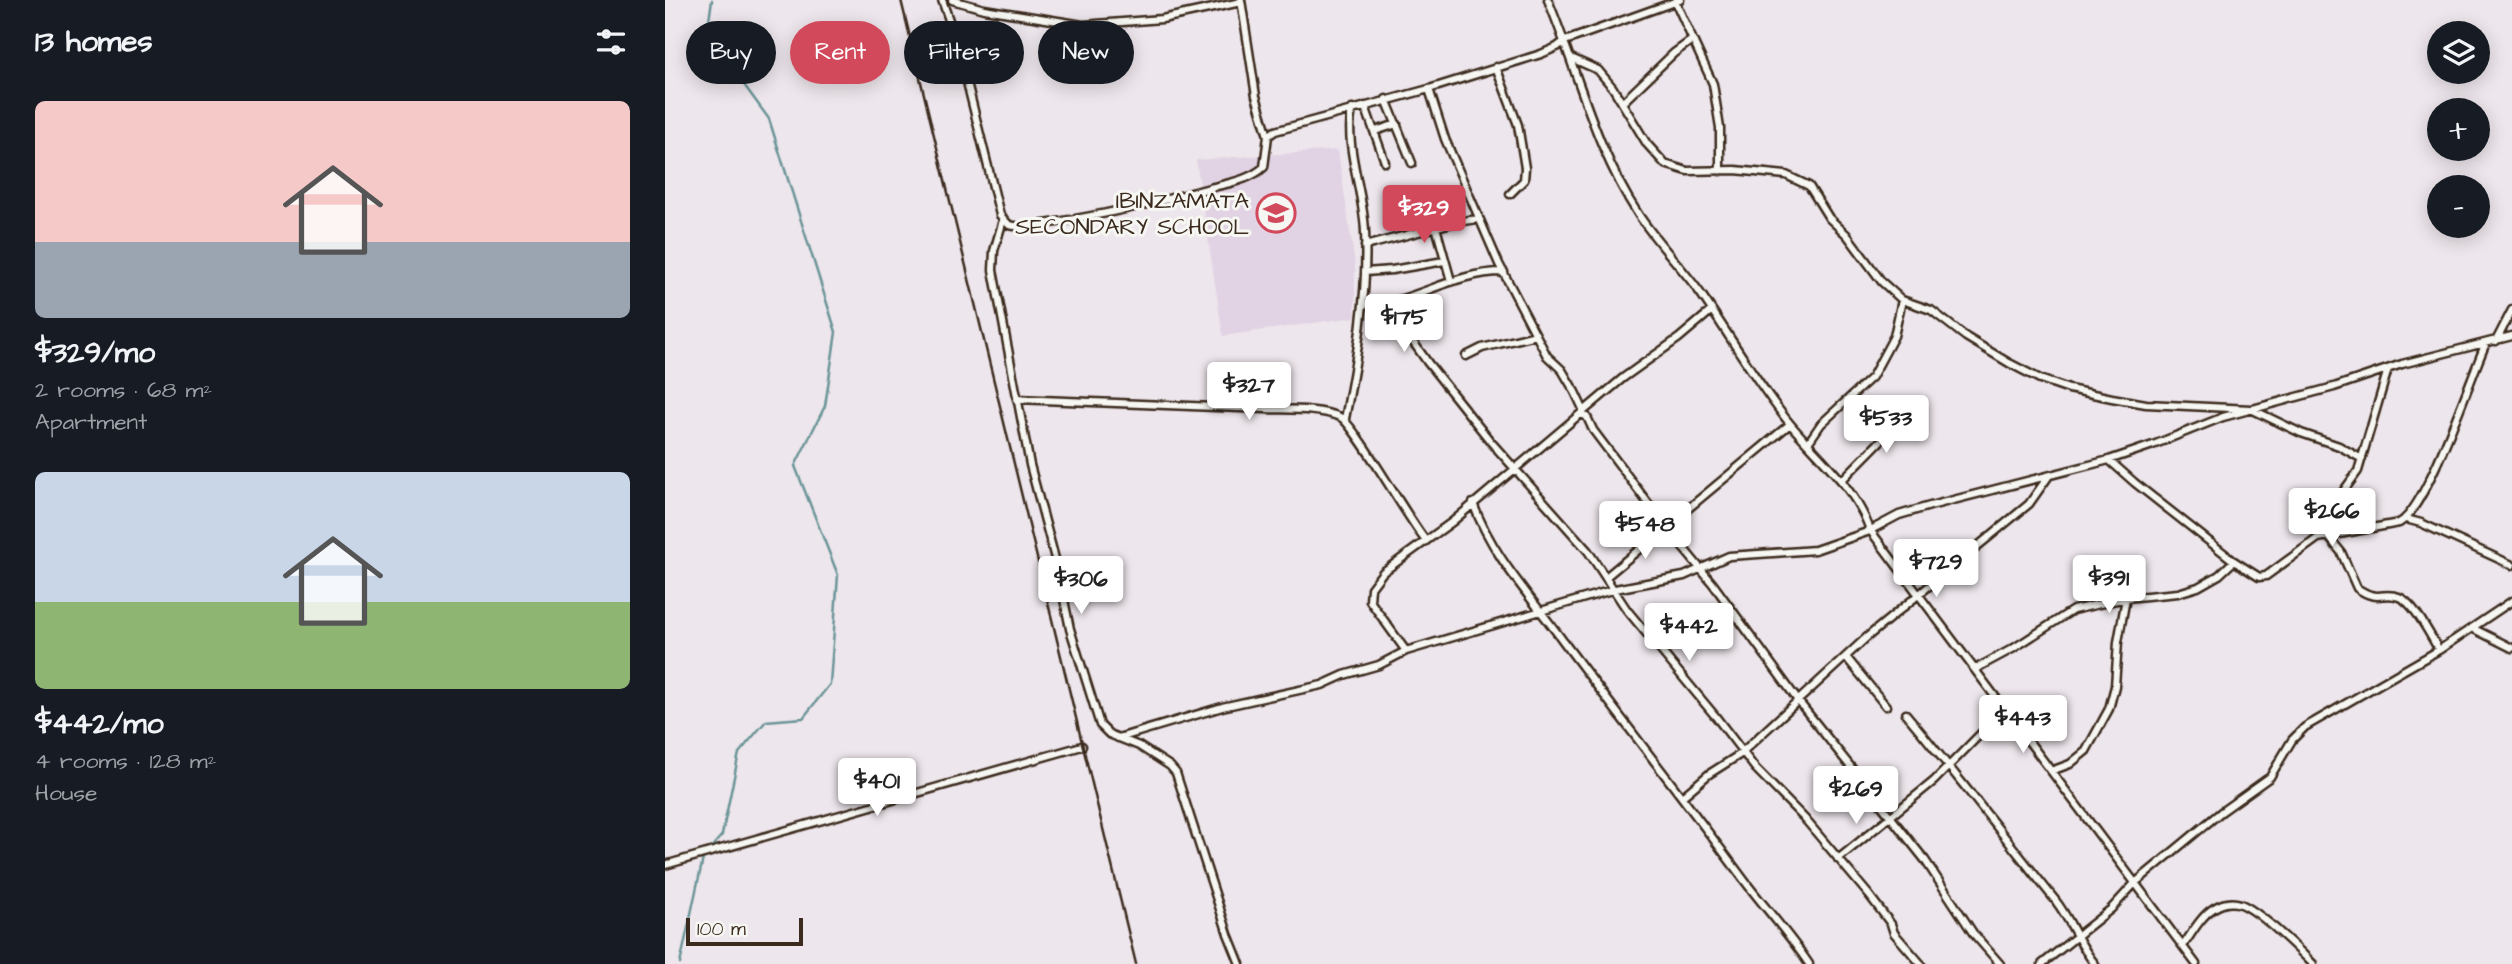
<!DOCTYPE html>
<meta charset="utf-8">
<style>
:root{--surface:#171b24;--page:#20242c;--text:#f1f3f6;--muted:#9ea1a6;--accent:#d1495b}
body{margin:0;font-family:"Architects Daughter",sans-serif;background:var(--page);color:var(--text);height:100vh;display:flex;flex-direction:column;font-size:26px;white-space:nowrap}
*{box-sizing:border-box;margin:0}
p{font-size:23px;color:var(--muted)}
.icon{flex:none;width:38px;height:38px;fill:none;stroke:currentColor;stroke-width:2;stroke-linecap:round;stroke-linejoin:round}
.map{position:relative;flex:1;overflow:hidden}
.side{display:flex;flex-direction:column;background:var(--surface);width:665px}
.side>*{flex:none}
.guide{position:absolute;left:21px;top:21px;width:665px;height:63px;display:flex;gap:14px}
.tools{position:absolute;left:1762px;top:21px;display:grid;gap:14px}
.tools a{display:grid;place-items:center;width:63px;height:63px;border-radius:50%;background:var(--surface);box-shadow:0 4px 18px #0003;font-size:35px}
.scale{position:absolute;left:21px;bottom:18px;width:117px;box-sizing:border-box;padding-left:7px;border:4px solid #3b2a1e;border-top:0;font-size:19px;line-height:24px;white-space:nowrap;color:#3b2a1e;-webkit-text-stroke:5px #f6f6f2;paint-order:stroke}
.price{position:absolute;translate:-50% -60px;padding:0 16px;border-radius:7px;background:#fff;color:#222;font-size:23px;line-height:46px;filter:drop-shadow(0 2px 4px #0008)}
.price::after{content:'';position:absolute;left:50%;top:42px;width:21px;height:16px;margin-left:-10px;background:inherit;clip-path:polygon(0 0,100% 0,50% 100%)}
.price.on{background:var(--accent);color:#fff}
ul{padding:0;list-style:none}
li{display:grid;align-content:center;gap:14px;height:371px;padding:0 35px}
li span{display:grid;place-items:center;height:217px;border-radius:10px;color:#555}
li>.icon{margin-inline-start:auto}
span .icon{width:126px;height:126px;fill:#fffc;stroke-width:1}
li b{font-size:30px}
h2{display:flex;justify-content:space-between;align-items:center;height:84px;padding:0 35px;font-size:30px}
.pill{padding:0 24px;border-radius:32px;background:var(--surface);box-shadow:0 4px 18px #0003;font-size:24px;line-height:63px}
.pill.on{background:var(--accent);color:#fff}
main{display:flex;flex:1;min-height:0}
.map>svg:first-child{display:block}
.built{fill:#e2d3e4}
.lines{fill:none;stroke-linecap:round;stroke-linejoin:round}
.stream{stroke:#6c9598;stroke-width:2.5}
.minor-casing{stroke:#3b2a1e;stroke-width:11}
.minor{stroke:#f6f6f2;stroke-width:6}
.rail{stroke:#3b2a1e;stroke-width:2.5}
.labels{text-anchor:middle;stroke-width:6;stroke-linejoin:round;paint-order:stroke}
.poi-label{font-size:23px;fill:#3b2a1e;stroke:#f6f6f2;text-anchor:end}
</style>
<main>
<section class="side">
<h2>13 homes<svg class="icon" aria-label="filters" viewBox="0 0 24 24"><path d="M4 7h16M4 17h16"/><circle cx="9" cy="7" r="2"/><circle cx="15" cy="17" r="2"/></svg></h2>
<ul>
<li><span style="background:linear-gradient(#f6c9c9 65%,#9aa5b1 0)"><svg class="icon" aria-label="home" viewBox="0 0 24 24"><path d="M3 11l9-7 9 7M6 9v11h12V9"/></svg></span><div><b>$329/mo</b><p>2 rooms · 68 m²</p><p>Apartment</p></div></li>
<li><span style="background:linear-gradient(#c9d6e8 60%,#8fb573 0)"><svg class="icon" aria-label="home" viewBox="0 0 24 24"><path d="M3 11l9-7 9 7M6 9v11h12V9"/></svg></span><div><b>$442/mo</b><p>4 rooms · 128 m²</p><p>House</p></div></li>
</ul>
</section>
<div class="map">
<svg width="1847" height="964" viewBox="0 0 1847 964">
<rect width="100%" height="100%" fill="#ede6ec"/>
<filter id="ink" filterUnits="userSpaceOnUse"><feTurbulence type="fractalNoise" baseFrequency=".0143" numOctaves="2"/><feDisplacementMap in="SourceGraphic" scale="14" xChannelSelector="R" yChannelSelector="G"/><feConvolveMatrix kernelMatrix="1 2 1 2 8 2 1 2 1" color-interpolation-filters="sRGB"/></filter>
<g filter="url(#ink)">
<!-- built -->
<path class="built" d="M673,150L690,265V317L558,336L531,160Z"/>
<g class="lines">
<!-- stream -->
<path class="stream" d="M44,850L57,835L74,753L101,721L138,718L165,684L173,575L130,466L160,406L171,332L104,119L42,34L47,0
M15,964L39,854"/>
<!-- minor casing -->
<g class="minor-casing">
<path id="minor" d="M277,0L293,46L335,215L344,225L355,227C419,220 483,205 545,188C563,183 585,180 599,167L603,136L610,131L764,89L876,54L892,47L900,41L1015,0
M287,0L319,9L418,25L497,19L576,2
M576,0L591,96L603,136
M883,0C913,72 930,148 973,214C992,243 1016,266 1036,294C1066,337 1092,384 1126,425C1155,459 1190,487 1205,530L1531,964
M1010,1L1048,84L1055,128V171
M906,58L933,70L948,88L982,144L1000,164L1022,171L1070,170L1121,175L1144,186L1164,218L1182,235L1217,282L1237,300L1266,310L1301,337L1344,363L1375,379L1404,389L1447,398L1481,404L1586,409L1636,433L1674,446L1697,459
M831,67L853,125L860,168L859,180L845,194
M764,89L780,139L834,264L882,356L897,370L910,392L918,409L917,414L922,417L928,430L1001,527L1048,584L1134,702L1260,860L1308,933L1335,964
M721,99L747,163
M957,103L1009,53L1027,40
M700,106L720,162
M710,131L732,124
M338,220L329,251L328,270L365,465L393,570L405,629L435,725L444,734L474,746L505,766L511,773L563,934L575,964
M771,227L786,281
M700,246L791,222L813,219
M700,272L727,270L779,261
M729,301L739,329L763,363L826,442L923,551L962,610L1051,717L1090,768L1139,818L1204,895L1226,924L1229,933L1256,964
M699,305C711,303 725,303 737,299C772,288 801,272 839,272
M1831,341L1847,310
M801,356L817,348L871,335
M1723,369L1693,471L1672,500L1662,535L1676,552L1692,588C1713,603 1718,591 1734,597C1749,602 1766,637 1774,650
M352,399L600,409C624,410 653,408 675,417C689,423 744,521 761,541
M680,419C692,357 703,295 700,232C699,193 679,147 687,109
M1143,443L1156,424L1207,377L1229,336L1237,300
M1444,460L1470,483L1569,561L1594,577L1601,576L1653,538L1734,523C1762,509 1805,378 1821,343
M1177,480L1246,410
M808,503C827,556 866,597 898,641C958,721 1019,799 1079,880C1100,908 1124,934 1144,964
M1741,519L1756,523L1847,565
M942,576L1125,424
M1809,629L1847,648
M741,651L705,601L706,588L718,572L787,522L958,378L1014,338L1047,310
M1181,657L1221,706
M1310,669L1349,648L1408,610L1461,598L1513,593L1533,587L1554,575L1569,561
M1241,714C1292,775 1340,838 1390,900C1406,920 1414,945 1430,964
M453,738L557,707L657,685L679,675L714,665L741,651L950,589L1019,576L1064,556L1150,550L1202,532L1234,515L1265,506L1444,460L1488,445L1558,417L1669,387L1737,364L1847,336
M1386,771L1405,764L1421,751L1444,709L1450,686L1453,642L1461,598
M1018,796L1044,774L1074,755L1202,637L1364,504L1383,477
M1173,859L1269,781L1340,709
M0,865L417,746
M1518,946C1527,933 1536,916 1549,908C1557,903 1567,901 1576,904C1596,912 1632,948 1648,964
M1377,964L1446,909L1470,883L1556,812L1605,777L1627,740L1640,727L1774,650L1847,601"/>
</g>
<!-- minor -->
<use href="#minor" class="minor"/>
<!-- rail -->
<path class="rail" d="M236,0L471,964"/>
</g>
</g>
<!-- icons -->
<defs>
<g id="school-ring" transform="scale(2.0125)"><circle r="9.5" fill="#f6f6f2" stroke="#d1495b" stroke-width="1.5"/><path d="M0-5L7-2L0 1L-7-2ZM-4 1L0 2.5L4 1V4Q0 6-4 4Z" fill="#d1495b"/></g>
</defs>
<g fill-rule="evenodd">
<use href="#school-ring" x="611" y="213"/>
</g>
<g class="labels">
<!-- poi labels -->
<g class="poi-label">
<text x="584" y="208">IBINZAMATA<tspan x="584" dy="26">SECONDARY SCHOOL</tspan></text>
</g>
</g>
</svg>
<div class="tools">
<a><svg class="icon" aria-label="layers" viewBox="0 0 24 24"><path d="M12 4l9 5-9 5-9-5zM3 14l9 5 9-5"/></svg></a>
<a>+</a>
<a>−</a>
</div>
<div class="scale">100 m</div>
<b class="price on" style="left:759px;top:245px">$329</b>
<b class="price" style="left:739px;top:354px">$175</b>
<b class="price" style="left:584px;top:422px">$327</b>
<b class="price" style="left:1221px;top:455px">$533</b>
<b class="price" style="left:1667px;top:548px">$266</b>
<b class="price" style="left:980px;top:561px">$548</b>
<b class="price" style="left:1271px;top:599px">$729</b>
<b class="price" style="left:1444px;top:615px">$391</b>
<b class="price" style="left:416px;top:616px">$306</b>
<b class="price" style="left:1024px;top:663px">$442</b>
<b class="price" style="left:1358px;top:755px">$443</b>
<b class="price" style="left:212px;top:818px">$401</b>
<b class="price" style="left:1191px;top:826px">$269</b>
<div class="guide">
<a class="pill">Buy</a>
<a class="pill on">Rent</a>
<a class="pill">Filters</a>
<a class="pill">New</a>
</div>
</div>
</main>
